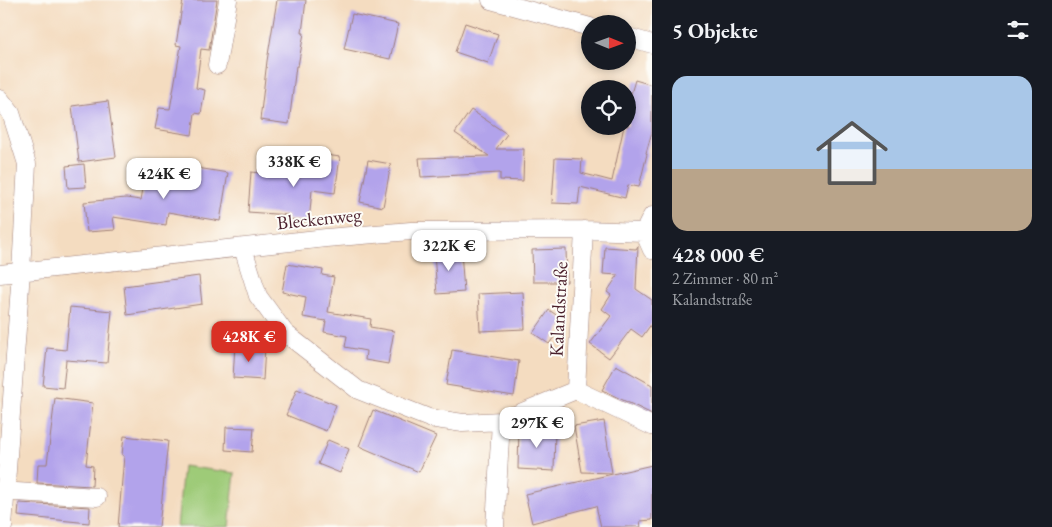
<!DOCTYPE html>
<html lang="de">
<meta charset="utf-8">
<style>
:root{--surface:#171b24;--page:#20242c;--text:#f1f3f6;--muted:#9ea1a6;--line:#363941;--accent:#d93025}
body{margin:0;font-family:"EB Garamond",serif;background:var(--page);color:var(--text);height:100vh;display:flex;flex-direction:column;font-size:19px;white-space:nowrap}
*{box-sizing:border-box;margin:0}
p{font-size:16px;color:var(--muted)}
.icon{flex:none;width:28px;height:28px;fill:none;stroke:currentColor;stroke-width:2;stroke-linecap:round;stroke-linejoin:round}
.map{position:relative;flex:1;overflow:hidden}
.drawer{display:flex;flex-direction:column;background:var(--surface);width:400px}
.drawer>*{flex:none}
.needle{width:32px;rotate:91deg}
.tools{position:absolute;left:581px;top:15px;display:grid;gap:10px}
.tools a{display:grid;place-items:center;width:55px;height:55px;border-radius:50%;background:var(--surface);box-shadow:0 2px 8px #0003;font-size:25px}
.price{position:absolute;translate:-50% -42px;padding:0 11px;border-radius:10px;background:#fff;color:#222;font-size:16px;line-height:32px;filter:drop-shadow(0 1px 2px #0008)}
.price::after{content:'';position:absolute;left:50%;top:30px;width:15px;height:11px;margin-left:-8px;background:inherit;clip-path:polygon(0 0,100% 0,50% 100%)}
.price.active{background:var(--accent);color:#fff}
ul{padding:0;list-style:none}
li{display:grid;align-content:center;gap:10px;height:265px;padding:0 20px}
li+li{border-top:1px solid var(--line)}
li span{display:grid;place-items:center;height:155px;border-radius:15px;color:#555}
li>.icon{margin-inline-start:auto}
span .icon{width:90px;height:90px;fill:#fffc;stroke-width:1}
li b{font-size:21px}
h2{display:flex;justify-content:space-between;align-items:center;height:60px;padding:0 20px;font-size:21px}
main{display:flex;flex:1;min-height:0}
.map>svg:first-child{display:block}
.green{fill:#9ecb78;stroke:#747552}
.building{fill:#b2a3eb}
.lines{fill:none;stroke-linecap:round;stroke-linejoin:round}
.minor-casing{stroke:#9f7e76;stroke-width:19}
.minor{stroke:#fff;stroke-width:18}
.labels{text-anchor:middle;stroke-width:4;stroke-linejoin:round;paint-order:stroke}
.street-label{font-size:19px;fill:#4a1f2b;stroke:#fdfcf7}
</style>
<main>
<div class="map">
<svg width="652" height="527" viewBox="0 0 652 527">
<rect width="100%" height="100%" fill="#fdfcf7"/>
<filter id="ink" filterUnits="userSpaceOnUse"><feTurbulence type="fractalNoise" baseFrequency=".02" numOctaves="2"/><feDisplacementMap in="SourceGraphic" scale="10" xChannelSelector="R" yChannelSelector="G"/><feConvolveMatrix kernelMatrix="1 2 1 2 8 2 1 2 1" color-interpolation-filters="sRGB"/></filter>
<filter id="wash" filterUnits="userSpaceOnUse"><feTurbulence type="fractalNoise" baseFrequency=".0096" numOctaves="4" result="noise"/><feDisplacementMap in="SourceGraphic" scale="20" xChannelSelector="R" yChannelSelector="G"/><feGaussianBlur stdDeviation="1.12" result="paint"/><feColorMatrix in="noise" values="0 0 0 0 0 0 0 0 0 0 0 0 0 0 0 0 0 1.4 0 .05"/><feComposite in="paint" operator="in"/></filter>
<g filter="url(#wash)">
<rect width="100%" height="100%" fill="#f4dcc0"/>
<!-- green -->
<path class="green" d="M183,466L235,473L229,527H177Z"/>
<g id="blocks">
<!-- building -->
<path class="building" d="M183,0H217L209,50L201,49L196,88L205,90L201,114L195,113L192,135L155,129L159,108L170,109L181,46L176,45Z
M277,0H306L302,33H304L298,66H296L289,124L260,120L267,61Z
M352,14L398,24L390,59L344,49Z
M465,23L498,34L488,63L455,52Z
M635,80L652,85V132L646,153L647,154L639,187L628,185L625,198L580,187L578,204L552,203L555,158L582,159L581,173L612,181L624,126H628V104Z
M108,101L116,157L79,162L72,106Z
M471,110L507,134L496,149H524L523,181L500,180V173L421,177L419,158L489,156L455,133Z
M305,152L340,157L335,193L312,190L309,222L288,219V215L248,212L251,172L301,177Z
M368,160L391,164L383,207L360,202Z
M84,164L86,187L68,188L66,166Z
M179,165L228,173L220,221L168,212L166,225L113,217L115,230L87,232L84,202L126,198L141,200L146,172L177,177Z
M638,246L636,289L652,300V323L642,337L631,329L609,358L590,344L611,316L602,309L611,295L607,292L618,275L603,274L605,247L636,249Z
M566,249L567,282H533L532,250Z
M461,251L464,292L437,294L434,253Z
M287,264L323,270L322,275L334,277L328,312L371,319L370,327L394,331L388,364L365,360L366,351L345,347L347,336L324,332L326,321L303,317L306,297L282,292Z
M199,276L202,304L127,315L124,286Z
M523,292L525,329L480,331L478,294Z
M70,307L112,311L107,363L66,360L63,388L43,386L47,348L66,350Z
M549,310L565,321L549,344L533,333Z
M235,345L265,347L263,380L233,378Z
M452,350L519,361L514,396L446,385Z
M616,365L652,385V414L602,390Z
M297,389L336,405L326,431L286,415Z
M55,398L93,403L86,465L93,466L92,486L37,483L38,464H47Z
M373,410L436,436L419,472L359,446Z
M604,421L612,473L582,472L574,426Z
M226,427L254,428L252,452L225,450Z
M519,428L555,429L554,471L518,469Z
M124,436L168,441L159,527H118L124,456L122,455Z
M328,440L349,449L340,473L318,464Z
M652,465V520L640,521L641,527H601L596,506L532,523L525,494Z
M19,503L90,507L89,523L18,516Z"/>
</g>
</g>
<g filter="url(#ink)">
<use href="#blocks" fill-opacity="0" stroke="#9f7e76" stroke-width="1"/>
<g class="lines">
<!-- minor casing -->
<g class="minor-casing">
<path id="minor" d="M491,0L590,27
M628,37L652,44
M217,65L228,0
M0,99L11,113L27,164L21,271L3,527
M584,230L576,390L652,426
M644,232L652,250
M644,232L652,216
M243,248L258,296L285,333L358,390L429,418L463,423L501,421L576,390
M0,274L326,238L411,231L584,230L644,232
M0,491L97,497
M495,527L501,421"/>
</g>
<!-- minor -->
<use href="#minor" class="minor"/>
</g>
</g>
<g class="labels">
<!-- street labels -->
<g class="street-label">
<text transform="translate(319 218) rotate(-6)" y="7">Bleckenweg</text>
<text transform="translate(558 309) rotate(-87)" y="7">Kalandstraße</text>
</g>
</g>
</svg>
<div class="tools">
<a><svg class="needle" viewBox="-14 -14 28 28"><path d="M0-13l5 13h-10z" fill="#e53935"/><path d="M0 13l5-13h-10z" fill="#9ea1a6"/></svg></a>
<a><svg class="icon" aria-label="locate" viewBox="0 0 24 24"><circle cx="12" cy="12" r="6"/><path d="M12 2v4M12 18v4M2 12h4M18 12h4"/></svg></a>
</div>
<b class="price" style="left:294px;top:188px">338K €</b>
<b class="price" style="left:164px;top:200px">424K €</b>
<b class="price" style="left:449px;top:272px">322K €</b>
<b class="price active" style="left:249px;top:363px">428K €</b>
<b class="price" style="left:537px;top:449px">297K €</b>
</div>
<section class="drawer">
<h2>5 Objekte<svg class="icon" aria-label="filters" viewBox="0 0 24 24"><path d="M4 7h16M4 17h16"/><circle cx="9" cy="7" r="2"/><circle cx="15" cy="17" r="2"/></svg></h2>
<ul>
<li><span style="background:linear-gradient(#a9c7e8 60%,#b9a48a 0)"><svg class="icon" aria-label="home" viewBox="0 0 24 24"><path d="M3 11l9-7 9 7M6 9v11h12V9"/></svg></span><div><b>428 000 €</b><p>2 Zimmer · 80 m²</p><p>Kalandstraße</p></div></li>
</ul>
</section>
</main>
